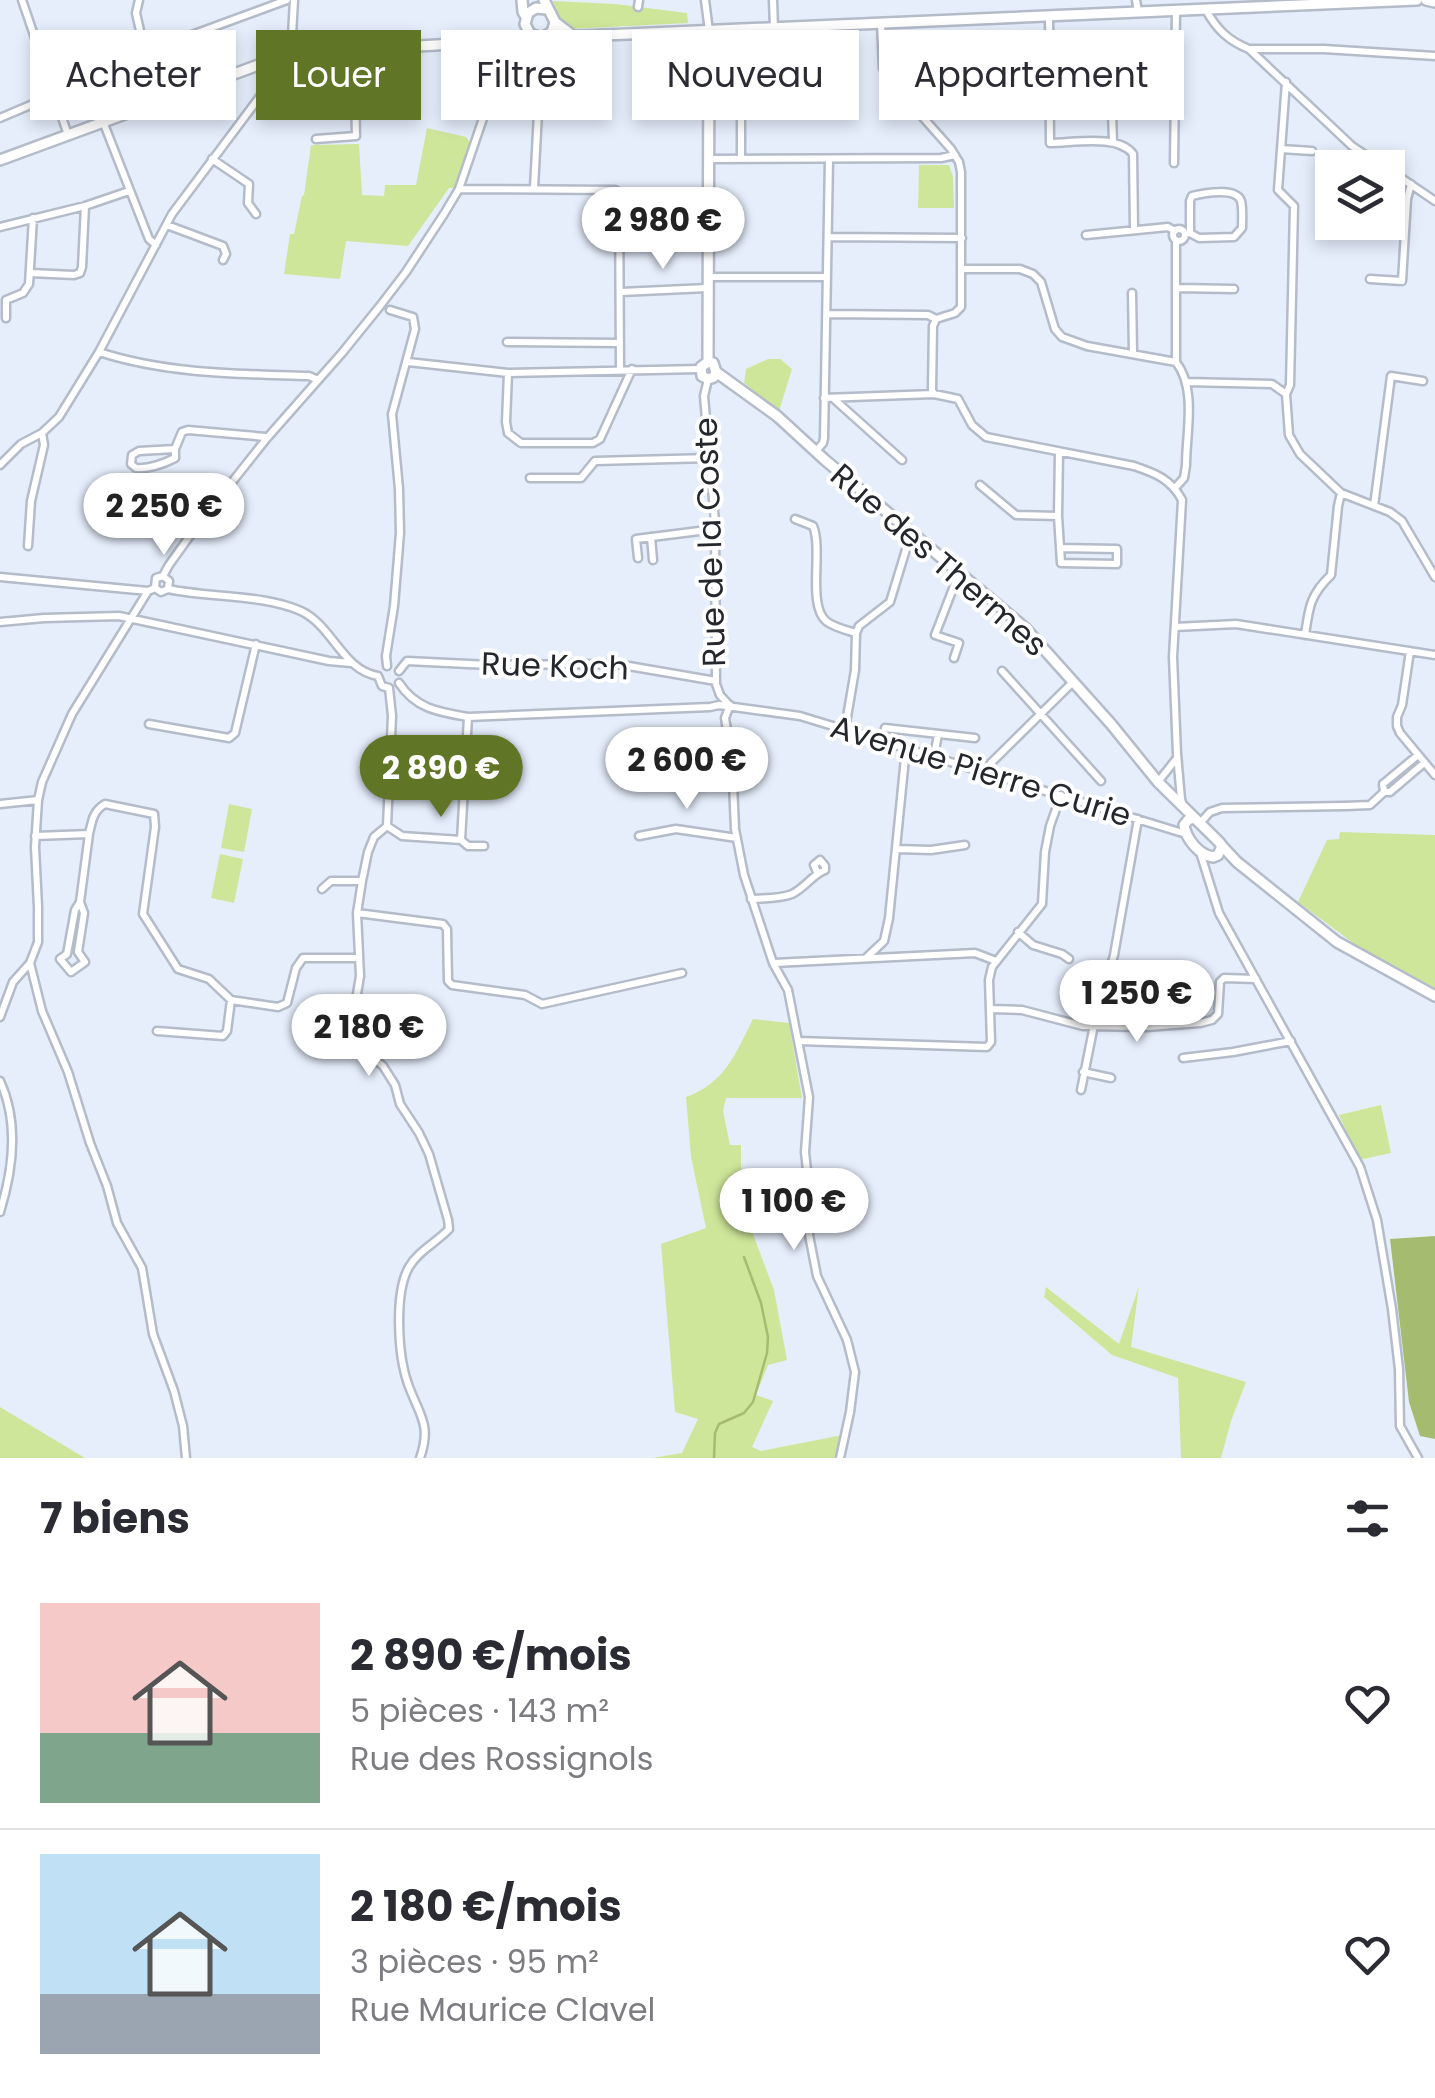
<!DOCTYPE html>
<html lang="fr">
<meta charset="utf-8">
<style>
:root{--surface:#fff;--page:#f7f7f7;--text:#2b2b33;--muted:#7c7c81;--line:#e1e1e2;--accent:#607525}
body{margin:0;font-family:Poppins,sans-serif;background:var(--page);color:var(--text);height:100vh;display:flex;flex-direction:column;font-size:38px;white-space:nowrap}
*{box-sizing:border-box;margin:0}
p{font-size:32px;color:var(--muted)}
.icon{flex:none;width:55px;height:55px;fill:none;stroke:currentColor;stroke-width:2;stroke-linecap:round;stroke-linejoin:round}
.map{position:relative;height:1458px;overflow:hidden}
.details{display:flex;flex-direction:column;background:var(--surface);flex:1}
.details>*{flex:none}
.banner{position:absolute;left:30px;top:30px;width:1375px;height:90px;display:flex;gap:20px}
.tools{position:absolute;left:1315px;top:150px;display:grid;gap:20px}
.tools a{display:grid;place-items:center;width:90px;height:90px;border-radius:0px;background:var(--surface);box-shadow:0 5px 15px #0003;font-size:50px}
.price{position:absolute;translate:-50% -85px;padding:0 22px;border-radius:35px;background:#fff;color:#222;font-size:32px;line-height:65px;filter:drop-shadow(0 2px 5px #0008)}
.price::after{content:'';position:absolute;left:50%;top:60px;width:30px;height:22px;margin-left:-15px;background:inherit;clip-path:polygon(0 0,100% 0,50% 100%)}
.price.selected{background:var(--accent);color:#fff}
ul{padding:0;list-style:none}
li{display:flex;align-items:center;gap:30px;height:250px;padding:0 40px}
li+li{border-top:2px solid var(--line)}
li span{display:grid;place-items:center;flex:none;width:280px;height:200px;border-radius:0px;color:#555}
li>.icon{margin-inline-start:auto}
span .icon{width:120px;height:120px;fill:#fffc;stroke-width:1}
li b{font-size:42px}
h2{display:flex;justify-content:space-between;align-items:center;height:120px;padding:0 40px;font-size:42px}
.chip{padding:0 35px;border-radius:0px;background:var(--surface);box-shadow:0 5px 15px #0003;font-size:35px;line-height:90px}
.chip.selected{background:var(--accent);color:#fff}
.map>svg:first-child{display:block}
.green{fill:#cee699}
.water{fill:#a5bc70}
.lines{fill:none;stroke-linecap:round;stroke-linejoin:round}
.stream{stroke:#a5bc70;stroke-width:2.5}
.minor-casing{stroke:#b4bbc9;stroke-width:11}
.secondary-casing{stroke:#b4bbc9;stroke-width:14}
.minor{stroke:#fff;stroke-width:6}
.secondary{stroke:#fff;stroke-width:9}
.labels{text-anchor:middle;stroke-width:8;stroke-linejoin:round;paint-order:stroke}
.street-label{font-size:32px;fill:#24272c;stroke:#fff}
</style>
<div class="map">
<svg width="1435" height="1458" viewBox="0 0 1435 1458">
<rect width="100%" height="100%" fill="#e6eefc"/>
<!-- green -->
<path class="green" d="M553,1L615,4L687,13L688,23L570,29L560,21Z
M427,128L466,137L472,145L456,188H449L408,246L346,241L340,279L284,274L290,234H294L302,196L304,195L311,145L359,144L362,195L384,196L385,185H416Z
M919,165H949L953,177L954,208H918Z
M768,359H780L792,369L779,411L744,383L746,369Z
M229,804L252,809L244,852L221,848Z
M1340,832L1435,835V988L1356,945L1298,902L1327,840L1339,839Z
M220,854L243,859L234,903L211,898Z
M753,1019L789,1023L802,1098H726L723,1111L730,1145H741V1169L751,1197L748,1221L774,1290L787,1360L768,1365L756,1395L773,1401L752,1447L761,1451L843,1435L838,1458H652L682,1453L698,1419L675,1412L661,1244L706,1228L691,1157L686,1097C725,1083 736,1053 753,1019Z
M1381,1105L1391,1153L1359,1160L1339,1115Z
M1139,1286L1131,1347L1246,1382L1231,1421L1221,1458H1181L1178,1378L1112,1355L1044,1297L1046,1287L1119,1344Z
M0,1407L85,1458H0Z"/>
<!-- water -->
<path class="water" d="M1435,1236V1439L1420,1436L1409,1402L1390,1239Z"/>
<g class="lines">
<!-- stream -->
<path class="stream" d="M714,1458L715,1433L719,1424L744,1413L753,1402L767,1353L768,1337L761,1303L744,1257"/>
<!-- minor casing -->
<g class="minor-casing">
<path id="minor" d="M22,0L68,135
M139,0L136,13L145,53
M705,0L709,31
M773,0L774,28
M1136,0L1138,12
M638,7L639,0
M1206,10C1217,30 1229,41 1249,49L1352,146L1385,168
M1049,16L1050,143C1074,143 1118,134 1133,154L1134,229
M881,23L883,68L889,79L951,149L959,162L961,172V307L955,313L936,319L933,326L932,390L934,394L958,399L972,425L986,437L1134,466C1155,473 1171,479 1182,500L1173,657L1177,754L1181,799L1183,806
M741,29V158
M1251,49H1324L1435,56
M291,53L294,0
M1286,82L1278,190L1294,206L1290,385L1286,394
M1103,84H1111L1113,142
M0,118L87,81L148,51L287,0
M104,124L149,239L156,245
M316,139L356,136L354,50
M1281,149L1312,151
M212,159L249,184L248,203L256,214
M709,159L941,158L955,155
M1174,163L1176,11
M1388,169L1435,201
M534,188L542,38
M459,189L615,190L619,192L620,369
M167,225L223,246L226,254L223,260
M0,227L85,206L129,191
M1173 235a6 6 0 1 1 12 0a6 6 0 1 1-12 0Z
M1185,234L1190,233L1199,238L1234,237L1242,228C1242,221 1243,209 1241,201C1236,187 1204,193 1192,196L1190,201V233
M1086,235L1168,227L1175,231
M828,237L962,238
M961,269H1020L1033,274L1041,282L1055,329L1062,337L1087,346L1176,362C1197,389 1186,433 1186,465L1184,478L1175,488
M30,273L74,275L80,273L82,267L85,206
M708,277H827
M1370,279L1402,281L1407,199L1411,184
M1178,288L1234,289
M621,292L707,288
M1132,293L1133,353
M827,314L928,315L936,319
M6,318V300L23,293L29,284L33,218
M507,342L620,343
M99,352C167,374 239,374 309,376L318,380
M408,362L508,373L700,369
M1176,362V240
M508,373L506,422L508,433L521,443H593L600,439L632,369
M708,379L704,396L715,522L716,684L720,695L729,705
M1187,382L1272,384L1286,394L1289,435L1300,454L1341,493L1390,512L1402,521L1435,577
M824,398L934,394
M835,400L902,460
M175,449V458C163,464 149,469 136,468L131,464L132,455L139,451L175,449L182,432L188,430L266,437
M816,451L823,443L824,438L829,159
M1059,452L1058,516L1061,563L1117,564V549L1060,548
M0,465L21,444L42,433L59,417L99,352L172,214L270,83L274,71L273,60
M530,478H581L595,461L710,458
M980,485L1016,515L1058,516
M1374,506L1391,376L1423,381
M795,519L813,526C823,550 807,604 826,621C833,627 846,630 856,633
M651,537L653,560
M28,546L31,501L44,445L42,433
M638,558L636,539L715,529
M163,576L169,565L194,530L267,438L342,353L380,306L406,272L444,214L459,189L509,42
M0,577L148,591L155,588L161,592L168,589C210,598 262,594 301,611C333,626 342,670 378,676L382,686L389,688
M155,587L156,578L163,576L169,581L168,589
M0,622L44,618L119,616L329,661L351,663
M1175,627L1236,624L1435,655
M1305,635C1309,607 1310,595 1331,575L1338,506L1341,493
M1410,651L1402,705L1397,717V726L1400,733L1435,775
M954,658L959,643L935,635L959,573
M387,666L386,656L394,606L400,533L399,489L392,414L415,329L413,317L390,310
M399,671L407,661L489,665L617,664L716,681
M1002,671L1101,781
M399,683C416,709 439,712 468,717L710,707L719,705L800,716L1186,834
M389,688L392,716L387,826L374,837L368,852L362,881L357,913L360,976L354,1012L353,1036L356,1044L383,1066L395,1085L400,1104L419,1133L429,1154L448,1220L449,1229C437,1242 418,1251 409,1267C394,1293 398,1356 408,1384C419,1415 432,1424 420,1458
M730,705L725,718L732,760L735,829L744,875L773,963L788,990L809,1097L805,1152L810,1198L809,1235L817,1276L847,1340L855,1372L850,1412L840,1458
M149,724L229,738L235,733L256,644
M885,728L975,738
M845,729L855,670L856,633L859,626L890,602L911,533
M934,755L938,735
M986,772L991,763L1074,681
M1158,782L1177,758
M1384,792L1383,784L1418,755
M0,804L38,800
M1345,806L1370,805L1384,792H1390L1424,763
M1200,823L1210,812L1222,808L1344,806
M387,826L402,836L461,840L468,846H484
M35,836L89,834C92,821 93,811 105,804L154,814L155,827L143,914L178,969L209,979L231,1000L278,1007L287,1003L296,968L303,958H359
M639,836L676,829L737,838
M461,840L468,717
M897,849L931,850L965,845
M1200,852L1219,913L1360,1167L1377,1220L1392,1309L1399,1369L1400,1426L1418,1458
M322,889L331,881H362
M751,899C764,898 780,899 792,894C805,888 813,874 825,870V866L820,860L814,865L817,872
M80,902L84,913L78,952L85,962L71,972L60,959L67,954L75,910L80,902L89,834
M357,913L443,924L447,929L448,981L452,985L525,995L542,1004L682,973
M1018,932L1033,945L1062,954L1069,959
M866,958L884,941L889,918L906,748
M30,963L42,1011L68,1072L90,1143L107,1186L117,1223L142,1268L153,1334L174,1391L183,1426L186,1458
M774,963L975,953L996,961
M356,1004L413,1014L416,1019
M991,1009L1022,1010L1083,1026L1147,1027L1200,1023L1212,1020L1218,1014L1220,982L1224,978L1256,979
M0,1017L13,982L30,963L38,942V907L35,847L38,800L42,782L72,714L148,591
M157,1031L223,1036L227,1031L231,1000
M798,1041L987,1047L991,1042L989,980L992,967L1042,904L1045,852L1050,826L1061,795
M1183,1058L1233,1052L1291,1041
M1083,1072L1111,1078
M0,1081C19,1122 13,1170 0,1212
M1081,1090L1094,1025L1114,955L1138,819"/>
</g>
<!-- secondary casing -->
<g class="secondary-casing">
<path id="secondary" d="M522,0L523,12L526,17
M544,0L555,22L572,35
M1426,0L1435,2
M530,34L525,24L528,13L536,8L546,9
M549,35L558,37L1417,0
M0,160L291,53L509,41L530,34L542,38L552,32L555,22
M708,362L713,363L716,372L777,416L825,460L1025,628L1111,724L1158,782L1219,842L1222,846L1218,855L1213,857C1199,855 1186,839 1184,825L1188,820L1194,818
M708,362L709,31
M708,362L701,367L702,376L708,379L714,377L716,372
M1222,846L1237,862L1337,942L1435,996"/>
</g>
<!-- minor -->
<use href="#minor" class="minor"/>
<!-- secondary -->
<use href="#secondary" class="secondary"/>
</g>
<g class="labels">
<!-- street labels -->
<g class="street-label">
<text transform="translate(710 542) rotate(-92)" y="11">Rue de la Coste</text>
<text transform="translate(939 560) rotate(41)" y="11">Rue des Thermes</text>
<text transform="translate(555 666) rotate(2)" y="11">Rue Koch</text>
<text transform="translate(981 771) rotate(17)" y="11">Avenue Pierre Curie</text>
</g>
</g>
</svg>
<div class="tools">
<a><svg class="icon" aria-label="layers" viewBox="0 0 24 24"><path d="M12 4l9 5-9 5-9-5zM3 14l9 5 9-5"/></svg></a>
</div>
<b class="price" style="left:663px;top:272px">2 980 €</b>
<b class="price" style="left:164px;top:558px">2 250 €</b>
<b class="price" style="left:687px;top:812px">2 600 €</b>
<b class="price selected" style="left:441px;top:820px">2 890 €</b>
<b class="price" style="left:1137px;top:1045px">1 250 €</b>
<b class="price" style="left:369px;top:1079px">2 180 €</b>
<b class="price" style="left:794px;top:1253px">1 100 €</b>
<div class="banner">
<a class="chip">Acheter</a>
<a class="chip selected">Louer</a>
<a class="chip">Filtres</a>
<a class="chip">Nouveau</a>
<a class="chip">Appartement</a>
</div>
</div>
<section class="details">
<h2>7 biens<svg class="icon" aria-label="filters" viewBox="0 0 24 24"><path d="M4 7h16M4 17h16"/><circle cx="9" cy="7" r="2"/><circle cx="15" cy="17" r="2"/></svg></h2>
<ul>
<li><span style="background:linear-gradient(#f6c9c9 65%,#7fa58c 0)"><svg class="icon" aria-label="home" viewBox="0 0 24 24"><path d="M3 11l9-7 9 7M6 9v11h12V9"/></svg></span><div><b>2 890 €/mois</b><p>5 pièces · 143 m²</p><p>Rue des Rossignols</p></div><svg class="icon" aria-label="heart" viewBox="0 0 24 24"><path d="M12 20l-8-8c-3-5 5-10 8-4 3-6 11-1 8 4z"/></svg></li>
<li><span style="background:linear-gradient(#bfe0f5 70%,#9aa5b1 0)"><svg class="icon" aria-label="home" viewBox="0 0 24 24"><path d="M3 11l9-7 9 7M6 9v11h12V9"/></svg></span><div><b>2 180 €/mois</b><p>3 pièces · 95 m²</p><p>Rue Maurice Clavel</p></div><svg class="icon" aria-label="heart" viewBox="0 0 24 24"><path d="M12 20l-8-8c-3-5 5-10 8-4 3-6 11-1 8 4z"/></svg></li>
</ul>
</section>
